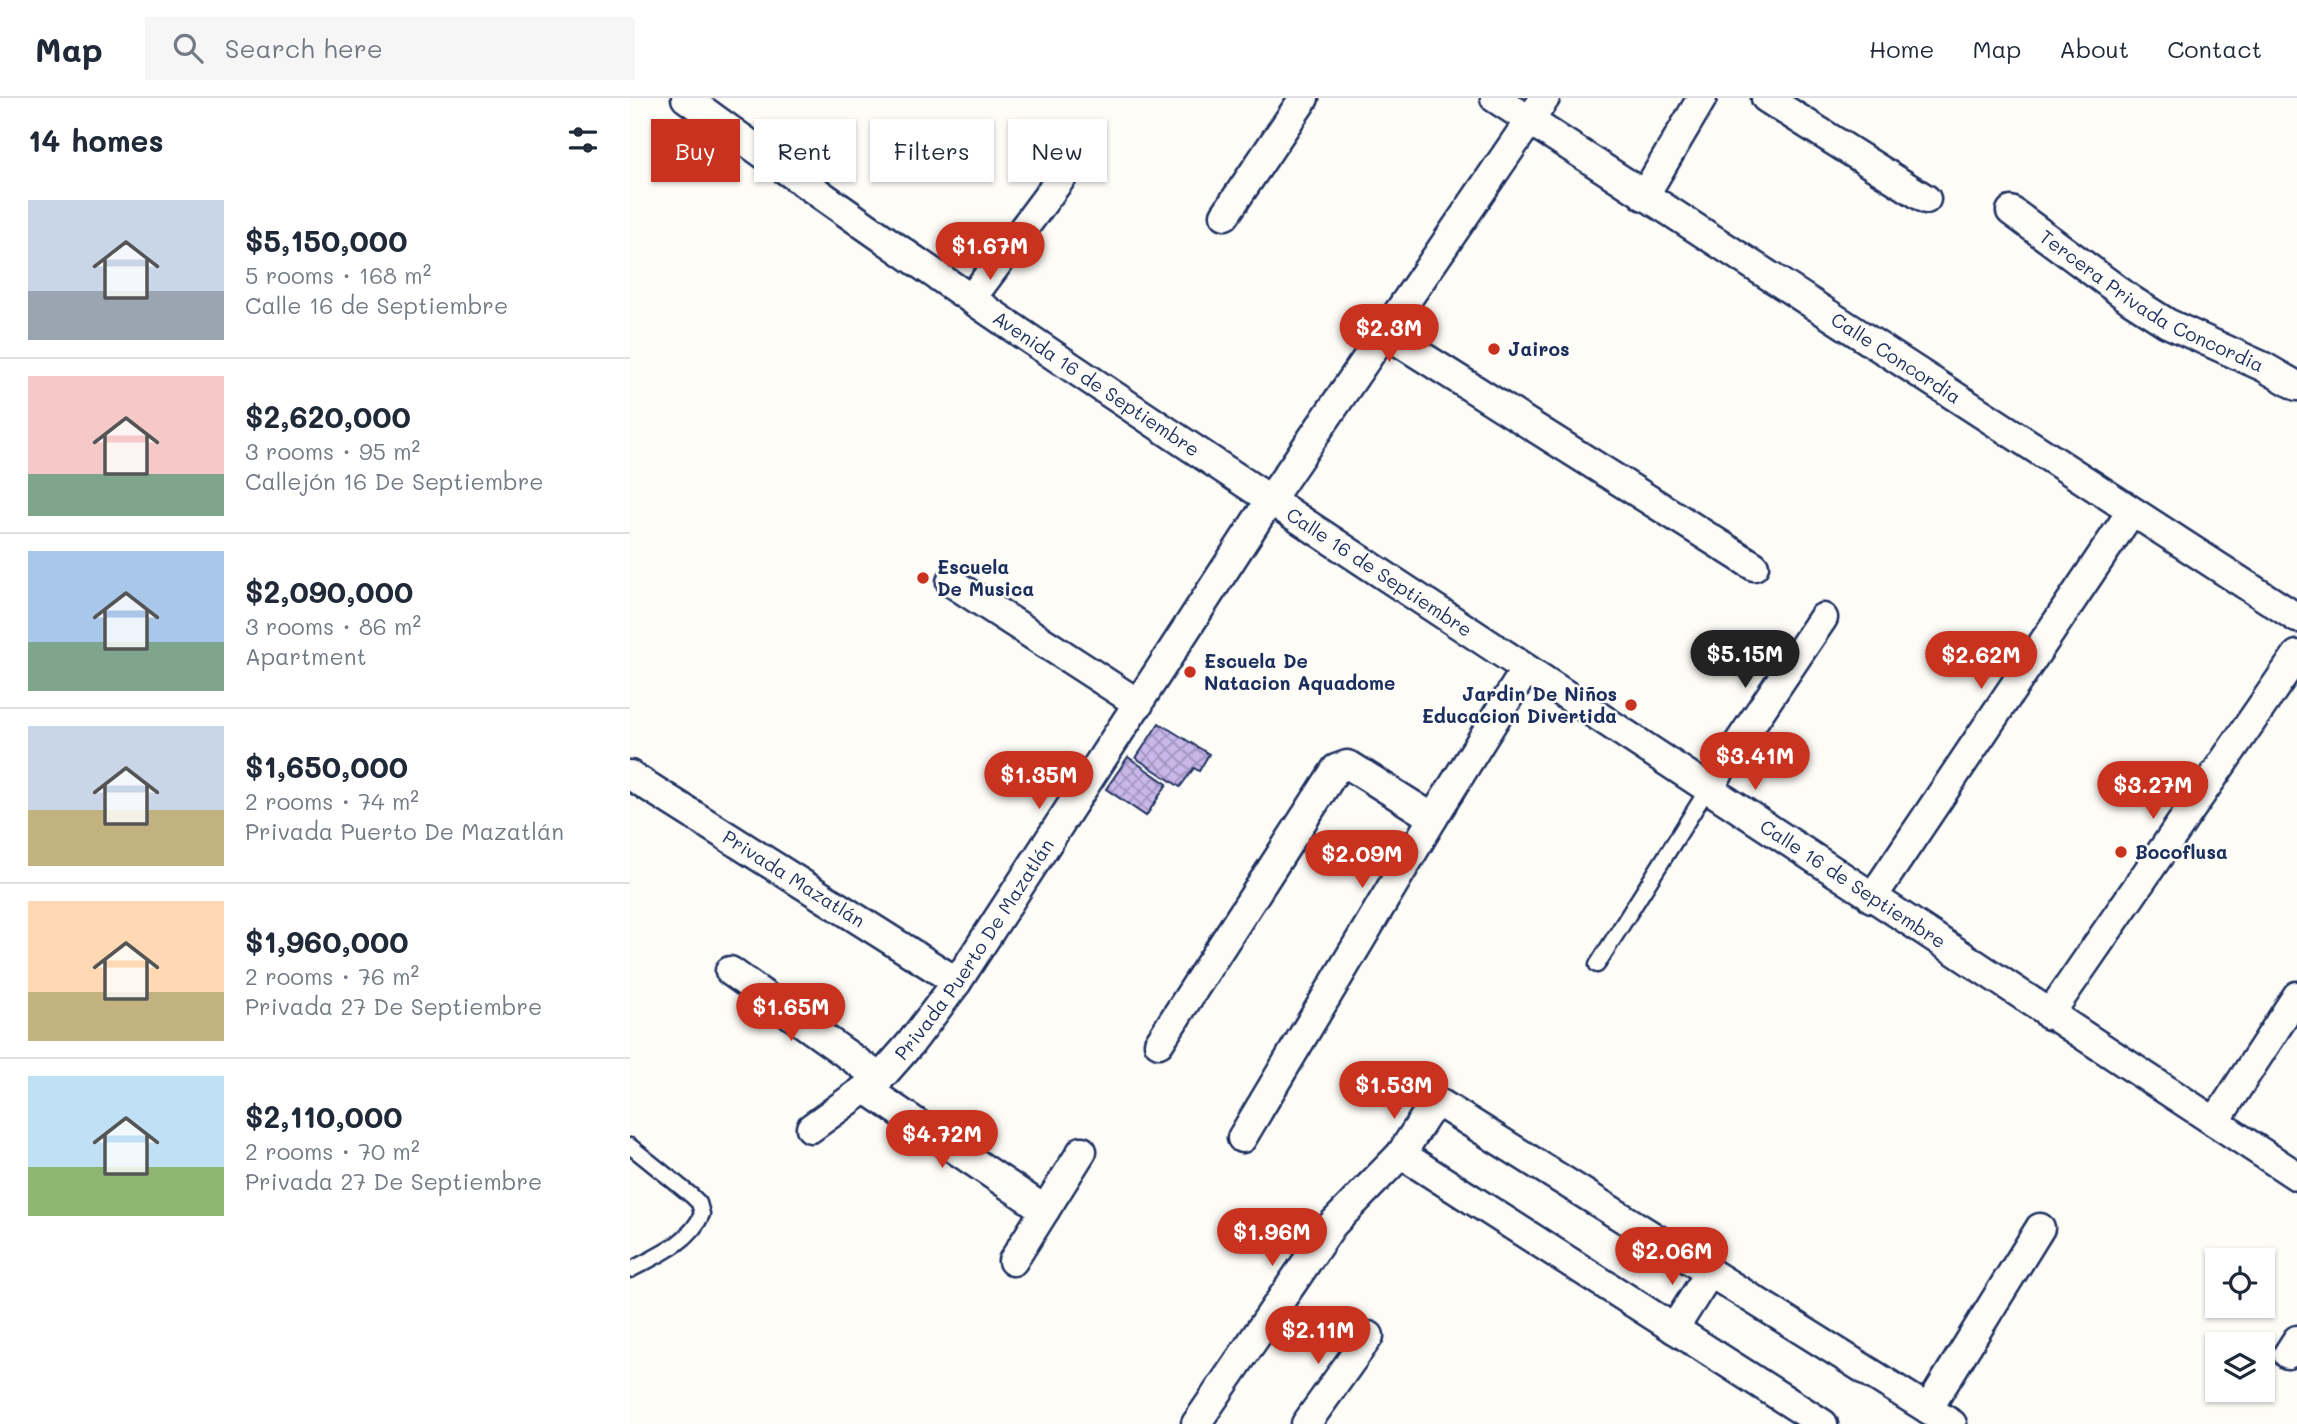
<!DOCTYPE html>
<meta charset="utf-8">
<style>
:root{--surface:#fff;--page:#f6f6f7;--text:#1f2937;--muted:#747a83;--line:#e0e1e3;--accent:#c8321e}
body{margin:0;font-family:Mali,sans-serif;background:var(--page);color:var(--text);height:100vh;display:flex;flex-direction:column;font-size:26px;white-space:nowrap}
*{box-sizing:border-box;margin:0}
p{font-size:23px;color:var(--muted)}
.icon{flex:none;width:38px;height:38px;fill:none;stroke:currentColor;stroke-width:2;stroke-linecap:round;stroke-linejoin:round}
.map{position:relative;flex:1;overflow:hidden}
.panel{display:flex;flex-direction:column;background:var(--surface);width:630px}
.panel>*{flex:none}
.banner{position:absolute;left:21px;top:21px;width:665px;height:63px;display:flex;gap:14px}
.tools{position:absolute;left:1575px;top:1150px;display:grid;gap:14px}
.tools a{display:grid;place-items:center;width:70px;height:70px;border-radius:0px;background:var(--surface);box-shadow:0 2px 5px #0004;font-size:35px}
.price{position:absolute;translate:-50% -60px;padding:0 16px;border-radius:24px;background:var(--accent);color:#fff;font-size:23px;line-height:46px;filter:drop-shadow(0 2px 4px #0008)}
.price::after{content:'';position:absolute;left:50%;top:42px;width:21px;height:16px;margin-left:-10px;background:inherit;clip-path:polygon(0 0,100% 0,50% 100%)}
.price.active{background:#222;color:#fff}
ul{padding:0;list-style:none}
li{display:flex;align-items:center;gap:21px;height:175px;padding:0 28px}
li+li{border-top:2px solid var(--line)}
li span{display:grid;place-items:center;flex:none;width:196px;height:140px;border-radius:0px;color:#555}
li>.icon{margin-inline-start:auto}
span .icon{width:84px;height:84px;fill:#fffc;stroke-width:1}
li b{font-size:30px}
h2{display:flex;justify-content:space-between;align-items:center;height:84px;padding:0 28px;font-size:30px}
.pill{padding:0 24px;border-radius:0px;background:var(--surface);box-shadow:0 2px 5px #0004;font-size:24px;line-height:63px}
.pill.active{background:var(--accent);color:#fff}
header{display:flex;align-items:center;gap:42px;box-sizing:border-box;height:98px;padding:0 35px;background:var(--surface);border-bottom:2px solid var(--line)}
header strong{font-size:33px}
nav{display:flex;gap:38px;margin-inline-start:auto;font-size:24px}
.search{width:490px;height:63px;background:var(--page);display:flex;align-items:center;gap:18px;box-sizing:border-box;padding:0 24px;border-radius:0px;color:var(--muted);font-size:26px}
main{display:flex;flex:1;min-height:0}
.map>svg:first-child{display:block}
.building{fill:url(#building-cross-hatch);stroke:#1b2f5e;stroke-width:2}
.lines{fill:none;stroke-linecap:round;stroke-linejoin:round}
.service-casing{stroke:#1b2f5e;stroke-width:19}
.minor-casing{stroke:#1b2f5e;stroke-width:33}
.service{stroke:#fdfcf7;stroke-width:14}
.minor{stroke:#fdfcf7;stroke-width:28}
.poi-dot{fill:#c8321e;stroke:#fdfcf7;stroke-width:2.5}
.labels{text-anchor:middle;stroke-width:5;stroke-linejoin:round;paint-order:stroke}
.street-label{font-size:19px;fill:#1b2f5e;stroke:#fdfcf7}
.poi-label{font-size:19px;font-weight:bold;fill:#1b2f5e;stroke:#fdfcf7;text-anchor:start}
</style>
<header>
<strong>Map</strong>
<div class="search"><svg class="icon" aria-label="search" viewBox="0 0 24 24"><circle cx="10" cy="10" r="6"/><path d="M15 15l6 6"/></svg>Search here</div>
<nav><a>Home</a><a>Map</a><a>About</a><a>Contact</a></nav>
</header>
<main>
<section class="panel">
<h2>14 homes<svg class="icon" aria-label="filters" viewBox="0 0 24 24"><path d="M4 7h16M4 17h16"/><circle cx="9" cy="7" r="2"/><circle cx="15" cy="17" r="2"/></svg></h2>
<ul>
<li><span style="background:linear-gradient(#c9d6e8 65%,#9aa5b1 0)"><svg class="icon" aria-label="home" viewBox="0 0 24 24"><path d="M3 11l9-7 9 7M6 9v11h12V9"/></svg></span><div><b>$5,150,000</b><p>5 rooms · 168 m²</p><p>Calle 16 de Septiembre</p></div></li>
<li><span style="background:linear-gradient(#f6c9c9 70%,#7fa58c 0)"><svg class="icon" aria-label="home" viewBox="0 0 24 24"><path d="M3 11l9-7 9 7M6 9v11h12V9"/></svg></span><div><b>$2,620,000</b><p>3 rooms · 95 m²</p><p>Callejón 16 De Septiembre</p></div></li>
<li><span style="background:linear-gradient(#a9c7e8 65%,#7fa58c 0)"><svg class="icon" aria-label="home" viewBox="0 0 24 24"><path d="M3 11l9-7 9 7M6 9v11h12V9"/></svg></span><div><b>$2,090,000</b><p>3 rooms · 86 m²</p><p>Apartment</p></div></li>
<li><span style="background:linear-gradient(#c9d6e8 60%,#c2b280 0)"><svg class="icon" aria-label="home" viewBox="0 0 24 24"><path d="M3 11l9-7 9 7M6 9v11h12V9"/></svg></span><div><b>$1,650,000</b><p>2 rooms · 74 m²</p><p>Privada Puerto De Mazatlán</p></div></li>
<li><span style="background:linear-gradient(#ffd9b3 65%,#c2b280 0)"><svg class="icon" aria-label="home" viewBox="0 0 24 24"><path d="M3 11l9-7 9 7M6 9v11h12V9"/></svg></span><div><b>$1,960,000</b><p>2 rooms · 76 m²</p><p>Privada 27 De Septiembre</p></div></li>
<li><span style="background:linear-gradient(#bfe0f5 65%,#8fb573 0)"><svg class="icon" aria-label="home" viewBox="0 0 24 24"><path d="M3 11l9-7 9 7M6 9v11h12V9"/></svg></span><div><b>$2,110,000</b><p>2 rooms · 70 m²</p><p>Privada 27 De Septiembre</p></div></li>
</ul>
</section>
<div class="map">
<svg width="1667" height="1326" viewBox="0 0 1667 1326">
<defs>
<pattern id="building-cross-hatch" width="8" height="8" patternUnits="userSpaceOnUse" patternTransform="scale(1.75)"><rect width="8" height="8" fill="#c8b7e8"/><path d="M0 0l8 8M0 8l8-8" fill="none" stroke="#a295bf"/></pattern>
</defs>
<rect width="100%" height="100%" fill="#fdfcf7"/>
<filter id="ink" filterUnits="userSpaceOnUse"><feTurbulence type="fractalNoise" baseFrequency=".0143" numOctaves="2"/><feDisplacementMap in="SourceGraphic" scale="14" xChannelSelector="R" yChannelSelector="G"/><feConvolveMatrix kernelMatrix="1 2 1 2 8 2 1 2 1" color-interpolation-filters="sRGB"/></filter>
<g filter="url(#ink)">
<!-- building -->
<path class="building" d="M529,625L579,656L569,673L564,670L550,689L506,660Z
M498,659L537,686L516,718L476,691Z"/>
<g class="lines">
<!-- service casing -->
<g class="service-casing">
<path id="service" d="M967,867L1077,692
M0,1048L62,1098L69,1105L72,1116C60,1145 26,1158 0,1172"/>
</g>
<!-- minor casing -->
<g class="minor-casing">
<g id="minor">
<path id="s1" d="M56,0C289,170 531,330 772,489C1070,686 1369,881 1667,1078"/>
<path id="s2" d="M865,0L1667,520"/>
<path d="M1136,0L1296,101"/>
<path d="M1014,98L1072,0"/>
<path id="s3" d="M1381,113L1501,202L1537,225L1634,269L1667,288"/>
<path d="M595,117L674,0"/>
<path d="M341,201L455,48"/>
<path d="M755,235L1124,468"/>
<path d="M321,484L509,606"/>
<path id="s4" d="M0,677L327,884"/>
<path d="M1077,692L1193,520"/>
<path d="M1242,800L1501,414"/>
<path d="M100,873L250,980"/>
<path d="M1419,917L1667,557"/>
<path d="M529,945L706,671L717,667L722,669L803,720"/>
<path d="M236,991L415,1112"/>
<path d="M1585,1024L1667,898"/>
<path id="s5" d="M181,1030L250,980L280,946L327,884L640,402L915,0"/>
<path d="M612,1040L803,720L896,571"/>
<path d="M771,1056L1193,1326"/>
<path d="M383,1163L452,1053"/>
<path d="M1044,1231L1080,1174"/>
<path d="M1658,1256L1667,1242"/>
<path d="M1298,1311L1410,1130"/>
<path d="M566,1326L702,1127L771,1056L797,1016L805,1008L811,1006L1322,1326"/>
<path d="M676,1326L739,1238"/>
</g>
</g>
<!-- service -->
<use href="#service" class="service"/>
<!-- minor -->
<use href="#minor" class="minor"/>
</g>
</g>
<!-- markers -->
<g class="poi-dot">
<circle cx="864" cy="251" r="7"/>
<circle cx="293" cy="480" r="7"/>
<circle cx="560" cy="574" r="7"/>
<circle cx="1001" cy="607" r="7"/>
<circle cx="1491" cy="754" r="7"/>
</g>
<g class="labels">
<!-- street labels -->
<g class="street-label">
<text dy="7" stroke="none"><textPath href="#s3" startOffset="168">Tercera Privada Concordia</textPath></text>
<text dy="7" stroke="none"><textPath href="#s2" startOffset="478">Calle Concordia</textPath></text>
<text dy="7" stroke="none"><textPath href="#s1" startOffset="500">Avenida 16 de Septiembre</textPath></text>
<text dy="7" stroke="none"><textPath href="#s1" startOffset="840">Calle 16 de Septiembre</textPath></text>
<text dy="7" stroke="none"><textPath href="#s4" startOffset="194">Privada Mazatlán</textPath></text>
<text dy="7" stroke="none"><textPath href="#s1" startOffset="1407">Calle 16 de Septiembre</textPath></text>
<text dy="7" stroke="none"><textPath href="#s5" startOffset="245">Privada Puerto De Mazatlán</textPath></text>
</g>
<!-- poi labels -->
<g class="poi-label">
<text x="878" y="258">Jairos</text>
<text x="307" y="476">Escuela<tspan x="307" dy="22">De Musica</tspan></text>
<text x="574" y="570">Escuela De<tspan x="574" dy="22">Natacion Aquadome</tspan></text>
<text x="987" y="603" text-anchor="end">Jardin De Niños<tspan x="987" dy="22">Educacion Divertida</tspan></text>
<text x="1505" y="761">Bocoflusa</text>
</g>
</g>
</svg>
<div class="tools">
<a><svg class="icon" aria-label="locate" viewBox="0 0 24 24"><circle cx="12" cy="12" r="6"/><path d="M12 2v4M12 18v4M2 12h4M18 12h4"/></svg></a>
<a><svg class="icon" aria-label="layers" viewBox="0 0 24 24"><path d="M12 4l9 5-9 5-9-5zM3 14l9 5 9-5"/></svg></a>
</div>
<b class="price" style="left:360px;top:184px">$1.67M</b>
<b class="price" style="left:759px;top:266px">$2.3M</b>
<b class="price active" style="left:1115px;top:592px">$5.15M</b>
<b class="price" style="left:1351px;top:593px">$2.62M</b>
<b class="price" style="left:1125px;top:694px">$3.41M</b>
<b class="price" style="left:409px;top:713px">$1.35M</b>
<b class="price" style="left:1523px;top:723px">$3.27M</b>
<b class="price" style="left:732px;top:792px">$2.09M</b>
<b class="price" style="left:161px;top:945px">$1.65M</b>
<b class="price" style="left:764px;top:1023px">$1.53M</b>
<b class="price" style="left:312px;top:1072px">$4.72M</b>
<b class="price" style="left:642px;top:1170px">$1.96M</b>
<b class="price" style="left:1042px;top:1189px">$2.06M</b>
<b class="price" style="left:688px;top:1268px">$2.11M</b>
<div class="banner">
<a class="pill active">Buy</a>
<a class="pill">Rent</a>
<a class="pill">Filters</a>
<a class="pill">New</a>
</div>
</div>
</main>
